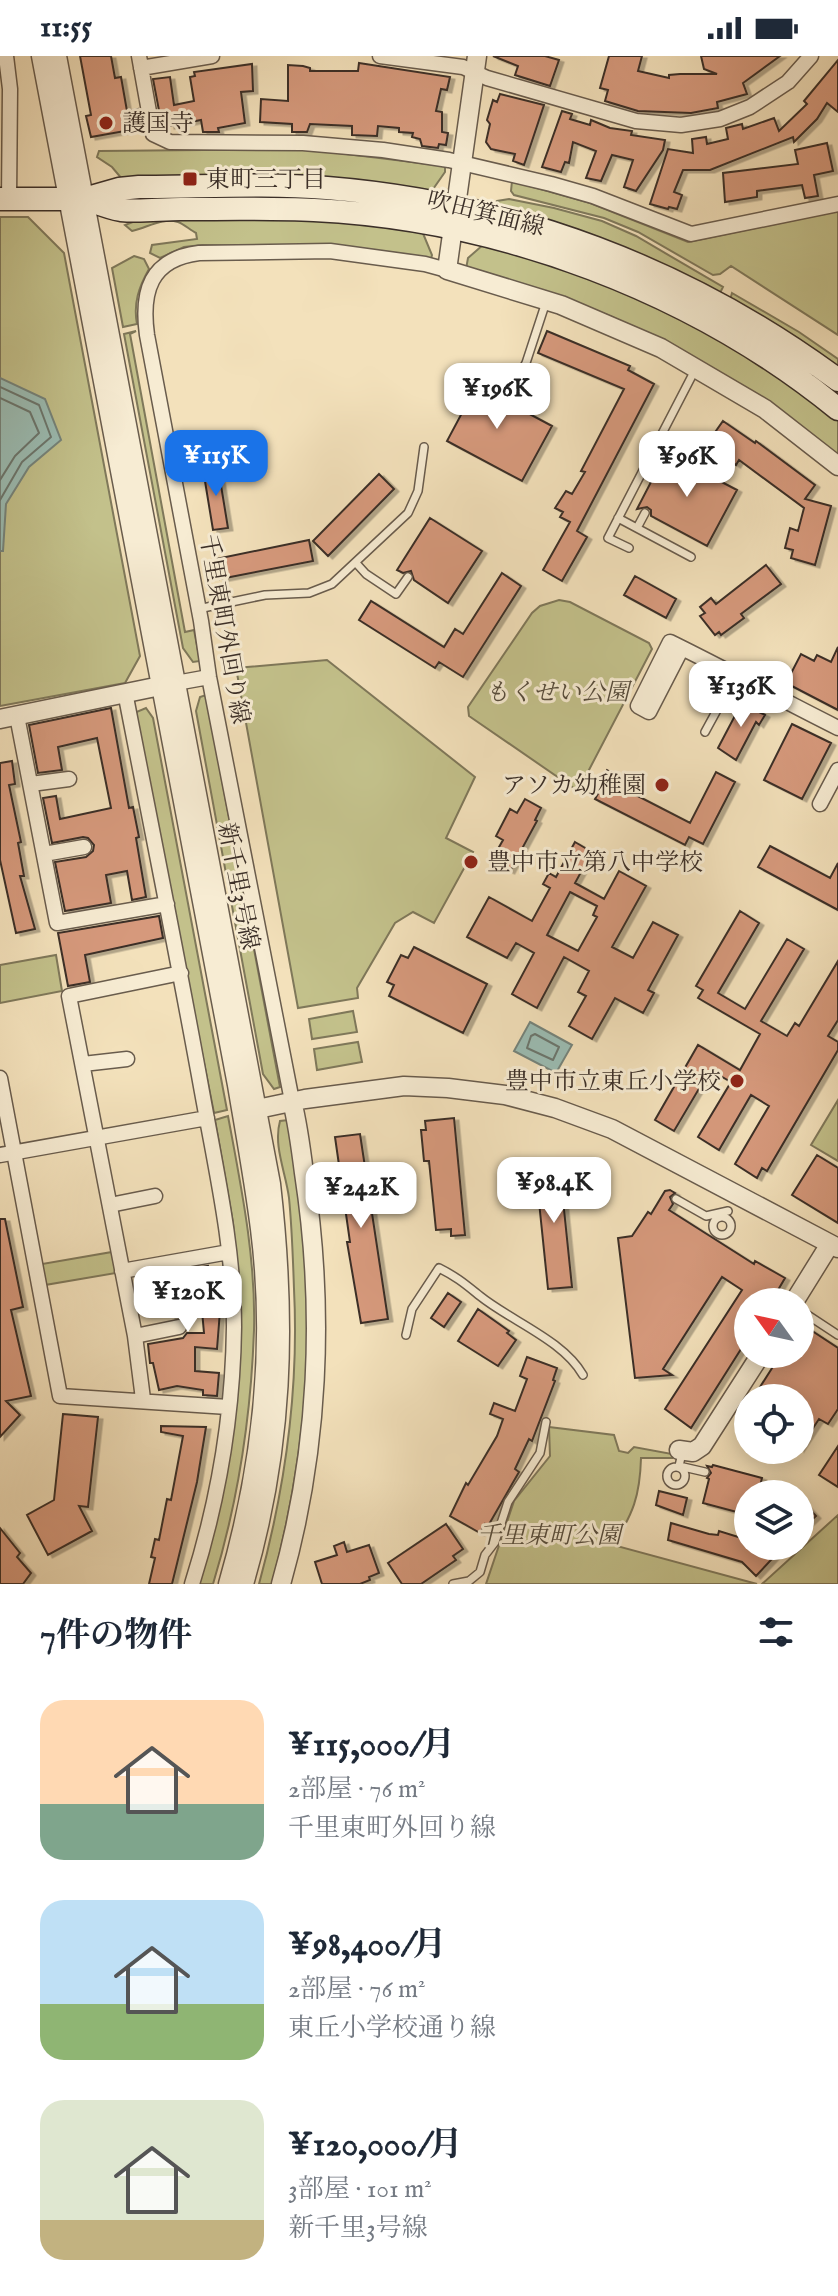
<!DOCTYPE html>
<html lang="ja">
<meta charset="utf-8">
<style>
:root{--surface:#fff;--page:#f2f2f3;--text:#1f2937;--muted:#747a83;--accent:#1a73e8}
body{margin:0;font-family:"IM FELL English","Noto Serif JP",serif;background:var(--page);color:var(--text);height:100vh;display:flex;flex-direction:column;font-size:30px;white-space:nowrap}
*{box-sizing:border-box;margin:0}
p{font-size:26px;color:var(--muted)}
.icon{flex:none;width:44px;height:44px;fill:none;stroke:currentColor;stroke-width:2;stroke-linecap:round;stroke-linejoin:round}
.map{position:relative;height:1528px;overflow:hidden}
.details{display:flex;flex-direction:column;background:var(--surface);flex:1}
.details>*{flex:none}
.needle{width:52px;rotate:303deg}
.buttons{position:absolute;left:734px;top:1232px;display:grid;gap:16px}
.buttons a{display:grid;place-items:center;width:80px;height:80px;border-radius:50%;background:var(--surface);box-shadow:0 4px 20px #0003;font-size:40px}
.price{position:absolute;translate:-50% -68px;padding:0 18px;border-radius:16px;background:#fff;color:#222;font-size:26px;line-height:52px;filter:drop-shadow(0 2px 4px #0008)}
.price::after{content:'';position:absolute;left:50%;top:48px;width:24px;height:18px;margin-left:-12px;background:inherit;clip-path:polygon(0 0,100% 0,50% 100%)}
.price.selected{background:var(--accent);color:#fff}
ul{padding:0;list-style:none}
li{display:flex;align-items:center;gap:24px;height:200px;padding:0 40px}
li span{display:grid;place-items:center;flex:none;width:224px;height:160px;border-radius:24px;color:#555}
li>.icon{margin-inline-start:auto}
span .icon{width:96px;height:96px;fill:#fffc;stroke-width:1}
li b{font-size:34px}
h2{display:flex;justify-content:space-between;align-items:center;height:96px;padding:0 40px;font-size:34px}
.status{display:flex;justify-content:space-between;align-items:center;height:56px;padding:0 40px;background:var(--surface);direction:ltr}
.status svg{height:22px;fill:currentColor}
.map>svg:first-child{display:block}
.green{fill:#c3c18b;stroke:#7f785a;stroke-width:2}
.water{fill:#9bbdb4;stroke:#75847c;stroke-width:2}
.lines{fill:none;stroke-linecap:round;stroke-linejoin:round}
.shore{stroke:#6b766e;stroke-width:2}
.building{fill:#d6997c;stroke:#3b2f28;stroke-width:2;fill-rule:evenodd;filter:url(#shadow)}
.service-casing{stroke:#695c4d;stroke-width:10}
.minor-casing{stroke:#695c4d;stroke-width:17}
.tertiary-casing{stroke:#695c4d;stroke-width:21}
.secondary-casing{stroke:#3b2f28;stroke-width:25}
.service{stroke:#f7ecd3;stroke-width:7}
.minor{stroke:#f7ecd3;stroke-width:14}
.tertiary{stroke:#f7ecd3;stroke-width:18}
.secondary{stroke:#f7ecd3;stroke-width:22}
.poi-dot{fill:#8f2418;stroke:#f7ecd3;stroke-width:3}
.labels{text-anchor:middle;stroke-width:6;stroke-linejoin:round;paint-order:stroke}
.poi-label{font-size:24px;fill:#3b2f28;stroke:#f7ecd3;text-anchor:start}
.street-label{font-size:24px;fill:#3b2f28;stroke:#f7ecd3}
.park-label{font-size:24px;font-style:italic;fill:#564c3c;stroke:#f7ecd3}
</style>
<div class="status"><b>11:55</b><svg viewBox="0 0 49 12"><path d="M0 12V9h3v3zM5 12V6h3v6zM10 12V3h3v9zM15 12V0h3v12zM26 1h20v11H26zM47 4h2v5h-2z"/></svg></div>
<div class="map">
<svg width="838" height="1528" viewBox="0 0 838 1528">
<defs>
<filter id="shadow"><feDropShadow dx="4.5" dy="2.5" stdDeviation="0" flood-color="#0004"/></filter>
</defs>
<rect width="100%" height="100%" fill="#f3e1bb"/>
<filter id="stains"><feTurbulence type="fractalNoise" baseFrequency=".0025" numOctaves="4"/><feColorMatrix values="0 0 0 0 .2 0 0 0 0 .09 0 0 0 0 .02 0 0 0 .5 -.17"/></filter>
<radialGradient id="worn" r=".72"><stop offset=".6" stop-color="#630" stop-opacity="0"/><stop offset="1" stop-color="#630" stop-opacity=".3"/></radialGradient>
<!-- green -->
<path class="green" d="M305,93L445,110V116L431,136L122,123L112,111L97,101L99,95Z
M512,125L590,147L688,186L838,155V279L731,210L720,218L713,219L638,176L604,162L514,139L511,135Z
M509,143L554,152L602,165L636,180L723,231L720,237L493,149L497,145Z
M0,161H28L64,197L140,600L125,627L0,650Z
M143,162H315L422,175L432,199L431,203L321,191L202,189L184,191L160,202L150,197L152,189L197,183L196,177C190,174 184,168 178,166C162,161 147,172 132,175L125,169Z
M484,188C567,211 653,241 727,286C765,310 801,337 838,363V400C754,336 677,285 578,247C542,233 503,224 466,213L468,202Z
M134,200L144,203L149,213C139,231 133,247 137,268L123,271L112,212Z
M732,237L799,276L838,303V313L730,244Z
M136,275L130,278L185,576L194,574L200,605L193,606L183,592L124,278Z
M559,544L570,546L649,587L652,593L578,735L469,660L468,651L532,557L540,550Z
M327,604L475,721L446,782L473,796L434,867L413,856L395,867L357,932L358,942L298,952L236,612Z
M206,639L280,1031L274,1033L263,1018L196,655L200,641Z
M146,652L153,662L227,1054L214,1057L134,657Z
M56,899L62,935L0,947V909Z
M353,955L357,976L312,983L309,963Z
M358,986L362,1006L317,1014L314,993Z
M838,1044V1105L811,1089Z
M228,1060C241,1130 256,1202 254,1274C251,1360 238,1446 213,1528H199L239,1244L233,1167L215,1064Z
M288,1064C293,1102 302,1140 305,1178C315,1296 302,1414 272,1528H259C285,1433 299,1332 294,1233C293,1203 292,1172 289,1142C286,1117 273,1090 280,1065Z
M112,1196L116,1217L45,1229L42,1208Z
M549,1371L614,1379L619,1395L628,1397L634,1391L672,1398V1402H641C640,1440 633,1458 613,1489L757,1528H486L514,1445L550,1400Z
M838,1459V1528H762Z"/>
<!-- water -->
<path class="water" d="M0,322L45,343L61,384L29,411L6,448L3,495H0Z
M530,966L572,989L556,1017L514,995Z"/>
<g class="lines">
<!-- shore -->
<path class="shore" d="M0,331L39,349L51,381L22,406L0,444
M0,342L30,356L39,377L15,400L0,424
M535,978L559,991L553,1004L527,992L531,980Z"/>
</g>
<!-- building -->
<path class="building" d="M80,0H111L115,22L121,21L127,55L138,53L141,68L124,71L125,75L91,81L86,60L91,59Z
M493,0H545L559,4L550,30L515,19L518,10Z
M609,0H642L638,15L669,22V19L680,18H717L704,13L701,0H780L743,27L747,38L717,46L718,52L691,57L638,55L605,45L608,34L600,32Z
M838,4V56L827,47L817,63L794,86L793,81L710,114H683L674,136L682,139L677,153L669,151L668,153L650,148L668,93L693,97L692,83L706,81L707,88L728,83L726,72L742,68L743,73L774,62L779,75L807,48L804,45Z
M359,7L450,21L447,34L441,33L436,55L442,56V76L448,77L446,89L439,88L438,92L422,90L420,83L412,81L413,77L399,76V72L378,70L377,80L352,79V70L310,68L307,76H292V68L260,66L261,43L288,45V9L303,10L310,12V15H358Z
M252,8L253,35L241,36L245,67L218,72L219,76H203L201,64L170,70L169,64L161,65L153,23L170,21L174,49L194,45L190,21L195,20L194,16Z
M500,38L544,49L524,109L513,105L515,98L491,93L486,86L490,68L487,64L493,44L497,46Z
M562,55L572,58L570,63L590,69L591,64L610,72L632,75L631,79L665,84L663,94L636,135L624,131L633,104L612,99L601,125L586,122L596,95L573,86L569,107L565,106L561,116L542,111Z
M827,87L833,115L814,119L818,140L805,142L802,129L757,135V141L725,146L723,117L798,108L795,94Z
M547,275L630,310L628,314L654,328L577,475L587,481L562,525L543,514L570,466L560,461L563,456L555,452L566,435L572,438L585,416L581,415L624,333L538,297Z
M466,324L499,342V348L503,351L511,348L552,370L522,425L447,385L462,357L452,352Z
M723,365L755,387L756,385L815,429L805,443L831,450L815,509L791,502L793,494L785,492L790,472L798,475L804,452L739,404L736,409L712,392L716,386L711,382Z
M666,397L737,434L707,490L651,460V454L647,451L637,453Z
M218,411L228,472L213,474L203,413Z
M379,418L394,433L328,500L313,485Z
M430,462L482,495L448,547L414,524L411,515L403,517L397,514Z
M309,484L313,505L220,523L216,503Z
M766,509L781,528L741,558L744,562L721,579L719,576L715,579L700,560L705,557L700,551L711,542L716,548Z
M502,517L521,530L463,621L439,606L435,612L359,564L371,545L444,591L455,573L463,578Z
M635,520L676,543L666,562L624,539Z
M838,591V654L786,627L801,598L814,605L817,599L831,606Z
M749,643L762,651L759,656L765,659L759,669L756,666L736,704L718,692L739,652L743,654Z
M111,652L129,752L133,751L139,781L136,782L146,841L132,844L127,815L106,819L111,847L65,855L55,806L86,801L93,795L94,789L88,782L83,781L52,787L43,742L56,740L60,763L111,752L97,682L58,691L62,714L38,717L29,669Z
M792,668L831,687L802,743L764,724Z
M12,705L15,728L9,729L21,786L18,787L24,820H20L35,873L16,877L0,804V707Z
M607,714L632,728L628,735L690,767L716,716L735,726L703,788L689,781L685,789L595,743L605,725L602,723Z
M525,743L541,752L535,764L537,765L510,815L491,805L503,784L496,780L510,753L517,757Z
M575,786L592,796L575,827L604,843L619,815L646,830L612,891L633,902L653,866L678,879L648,934L654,937L643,957L615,942L592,983L569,970L586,940L578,936L589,915L564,901L537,952L512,938L534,897L516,887L507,902L467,881L489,841L532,865L550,832L543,828L549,817L556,821ZM570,836L597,850L593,859L597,861L578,895L547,879Z
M770,790L830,822L838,807V854L758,811Z
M740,855L759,867L718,937L745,953L787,883L804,893L761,965L787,980L795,967L799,970L838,905V964L828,980L838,986V994L767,1115L762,1112L757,1122L735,1108L769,1050L751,1039L719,1094L698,1081L731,1026L710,1014L674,1075L655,1064L698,989L740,1014L760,978L698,942L703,934L696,930Z
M159,860L163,882L85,899L90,926L68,930L58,877Z
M414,891L487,928L463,977L389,940L394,929L387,926L401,899L408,902Z
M454,1062L465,1179L451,1180V1173L436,1174L429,1105H424L421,1074H426L425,1065Z
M360,1078L388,1263L361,1267L347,1186H350L335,1081Z
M817,1099L838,1112V1167L792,1139Z
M559,1105L572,1231L548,1233L535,1107Z
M670,1134L675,1137L670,1141L673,1148L669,1154L754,1208L755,1205L785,1222L771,1246H748V1282L691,1372L665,1353L742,1234L722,1221L663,1313L672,1319L635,1322L618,1182L632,1180L648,1156L651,1158L665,1135Z
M0,1163H5L23,1251L11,1254L31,1340L6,1345L20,1359L0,1381Z
M208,1210L216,1256L220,1255L217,1293L195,1291V1315L219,1317L217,1340L203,1339V1334L177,1330L159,1334L153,1307H150L148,1288L183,1282L187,1277H204L202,1255L171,1260L168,1243L172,1242L167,1217Z
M448,1237L461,1246L444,1271L431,1262Z
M478,1253L509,1275L507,1277L516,1284L498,1310L458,1285Z
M800,1267L838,1292V1353L828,1368L819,1363L800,1392V1342H753L781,1298H800Z
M527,1301L557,1312L553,1324L555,1325L532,1385L529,1383L515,1413L519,1416L488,1470L485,1468L480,1477L450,1460L466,1427L468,1429L497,1380L503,1363L490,1358L494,1347L515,1355L527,1323L520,1320Z
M63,1358L98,1361L88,1451L79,1450L92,1475L48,1499L27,1459L54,1444Z
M161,1370L206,1371L197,1426L172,1528H149L155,1502L151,1501L155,1483L159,1484L167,1443L171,1444L183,1380L161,1376Z
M838,1390V1431L819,1419Z
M713,1409L762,1422L758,1438H748V1459L703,1447L709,1423L707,1422L711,1417L707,1410L712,1411Z
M659,1435L687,1442L683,1459L656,1449Z
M800,1443L816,1460L800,1475Z
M671,1467L709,1478L718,1479L719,1475L748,1484V1490H784L756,1520L742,1506L668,1484Z
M446,1468L463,1493L453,1500L456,1504L421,1528H402L388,1507Z
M0,1472L20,1497L17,1501L31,1517L23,1528H0Z
M344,1486L347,1496L369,1489L379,1517L369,1521L370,1524L360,1528H322L315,1506L337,1499L334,1490Z"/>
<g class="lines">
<!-- service casing -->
<g class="service-casing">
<path id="service" d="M505,345L526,307L546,246
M618,462L691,501
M637,472L645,457
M629,492L608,482L696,312
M356,507L366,518L396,538L408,521
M198,553L265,539L309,537L332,528L408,457L418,435L424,391
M705,676L735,621
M676,1143L706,1160L728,1155
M713 1170a9 9 0 1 1 18 0a9 9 0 1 1-18 0Z
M800,1254L838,1279
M406,1279L412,1253L439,1212C457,1221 465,1228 480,1240C511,1265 563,1284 583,1319
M682,1397L679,1410L705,1416
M667 1420a9 9 0 1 1 18 0a9 9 0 1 1-18 0Z
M453,1528L469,1525L480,1516L485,1499L495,1486L508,1446L540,1397L546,1366"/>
</g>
<!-- minor casing -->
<g class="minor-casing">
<path id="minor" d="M6,0L10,33L9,143
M139,0L153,78L170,86L303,87L383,94L449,104L551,128L593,140L691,178L838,148
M380,0L463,11L487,22L636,65L681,69L720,63L750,51L788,26L811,0
M141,12L212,0
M682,592L649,656L638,650L670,586C727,614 782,644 838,672
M176,627L209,621
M125,636C151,769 178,903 202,1036C216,1114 234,1192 234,1271C233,1357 218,1446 192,1528
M17,660L57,867L167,848
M31,728L69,723
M820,748L838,714
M44,798L84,791
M83,1008L127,1003
M0,1022L60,1340L228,1351
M292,1045L209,621L201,565L147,279C141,236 150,203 199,197L330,195L425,208L447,214
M0,1099L207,1062
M110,1149L155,1140
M122,1215L229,1196
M135,1280L179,1271
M143,1343L135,1280L69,940L181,917"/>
</g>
<!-- tertiary casing -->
<g class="tertiary-casing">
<path id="tertiary" d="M41,0L237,1029C245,1077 254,1125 260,1173C275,1292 261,1414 228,1528
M57,0L271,1128C287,1268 284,1392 244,1528
M477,0L447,214L561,249L661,292L765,353L838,410
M0,663L170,628
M248,1055L305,1043L404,1030L448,1032L505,1039L555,1052L612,1073L838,1192
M794,1246L830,1188
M679,1394L693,1396L702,1390L761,1298
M281,1528C319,1395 325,1254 304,1117C301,1093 298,1069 292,1045"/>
</g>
<!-- secondary casing -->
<g class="secondary-casing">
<path id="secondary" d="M0,143H84L119,133L139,131C201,131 264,127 327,132C513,147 688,213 838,324
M86,143C97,147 109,152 121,154C140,156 162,153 181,153C225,153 270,152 314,154C501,163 693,235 838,353"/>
</g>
<!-- service -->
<use href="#service" class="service"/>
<!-- minor -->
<use href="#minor" class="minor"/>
<!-- tertiary -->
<use href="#tertiary" class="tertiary"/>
<!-- secondary -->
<use href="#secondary" class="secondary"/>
</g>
<!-- markers -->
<g class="poi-dot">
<circle cx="106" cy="67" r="8"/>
<rect x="182" y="115" width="16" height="16" rx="4"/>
<circle cx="662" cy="729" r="8"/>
<circle cx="471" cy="806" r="8"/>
<circle cx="737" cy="1025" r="8"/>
</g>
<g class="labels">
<!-- poi labels -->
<g class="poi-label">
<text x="122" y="75">護国寺</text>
<text x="206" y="131">東町三丁目</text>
<text x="646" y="737" text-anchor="end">アソカ幼稚園</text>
<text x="487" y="814">豊中市立第八中学校</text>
<text x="721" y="1033" text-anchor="end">豊中市立東丘小学校</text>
</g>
<!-- street labels -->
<g class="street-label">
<text transform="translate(486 157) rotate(14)" y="8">吹田箕面線</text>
<text transform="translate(225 573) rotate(80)" y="8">千里東町外回り線</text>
<text transform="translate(239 830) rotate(79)" y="8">新千里3号線</text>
</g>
<!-- park labels -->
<g class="park-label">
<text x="557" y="644">もくせい公園</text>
<text x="549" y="1487">千里東町公園</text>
</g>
</g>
<rect width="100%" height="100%" filter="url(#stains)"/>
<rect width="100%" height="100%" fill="url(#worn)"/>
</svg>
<div class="buttons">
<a><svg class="needle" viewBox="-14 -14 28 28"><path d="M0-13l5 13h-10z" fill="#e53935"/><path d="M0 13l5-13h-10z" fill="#747a83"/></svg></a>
<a><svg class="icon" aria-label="locate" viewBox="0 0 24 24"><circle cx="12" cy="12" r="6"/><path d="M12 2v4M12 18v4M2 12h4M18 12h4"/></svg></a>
<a><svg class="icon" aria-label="layers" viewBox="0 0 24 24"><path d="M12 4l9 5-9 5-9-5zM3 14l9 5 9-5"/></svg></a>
</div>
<b class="price" style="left:497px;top:375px">¥196K</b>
<b class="price selected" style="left:216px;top:442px">¥115K</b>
<b class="price" style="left:687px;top:443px">¥96K</b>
<b class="price" style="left:741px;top:673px">¥136K</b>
<b class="price" style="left:554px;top:1169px">¥98.4K</b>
<b class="price" style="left:361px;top:1174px">¥242K</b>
<b class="price" style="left:188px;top:1278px">¥120K</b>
</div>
<section class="details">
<h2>7件の物件<svg class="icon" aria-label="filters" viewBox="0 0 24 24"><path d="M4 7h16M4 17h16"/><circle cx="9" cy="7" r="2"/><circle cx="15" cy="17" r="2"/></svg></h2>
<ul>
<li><span style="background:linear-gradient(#ffd9b3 65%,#7fa58c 0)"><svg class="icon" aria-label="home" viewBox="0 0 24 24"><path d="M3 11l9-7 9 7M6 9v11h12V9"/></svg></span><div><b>¥115,000/月</b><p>2部屋 · 76 m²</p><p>千里東町外回り線</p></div></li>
<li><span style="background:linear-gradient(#bfe0f5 65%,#8fb573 0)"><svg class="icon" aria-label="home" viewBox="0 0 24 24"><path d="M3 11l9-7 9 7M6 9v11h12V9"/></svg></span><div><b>¥98,400/月</b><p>2部屋 · 76 m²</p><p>東丘小学校通り線</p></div></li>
<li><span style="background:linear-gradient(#dfe7d0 75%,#c2b280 0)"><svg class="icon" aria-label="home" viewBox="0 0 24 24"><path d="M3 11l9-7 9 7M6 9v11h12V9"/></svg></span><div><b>¥120,000/月</b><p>3部屋 · 101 m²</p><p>新千里3号線</p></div></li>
</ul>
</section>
